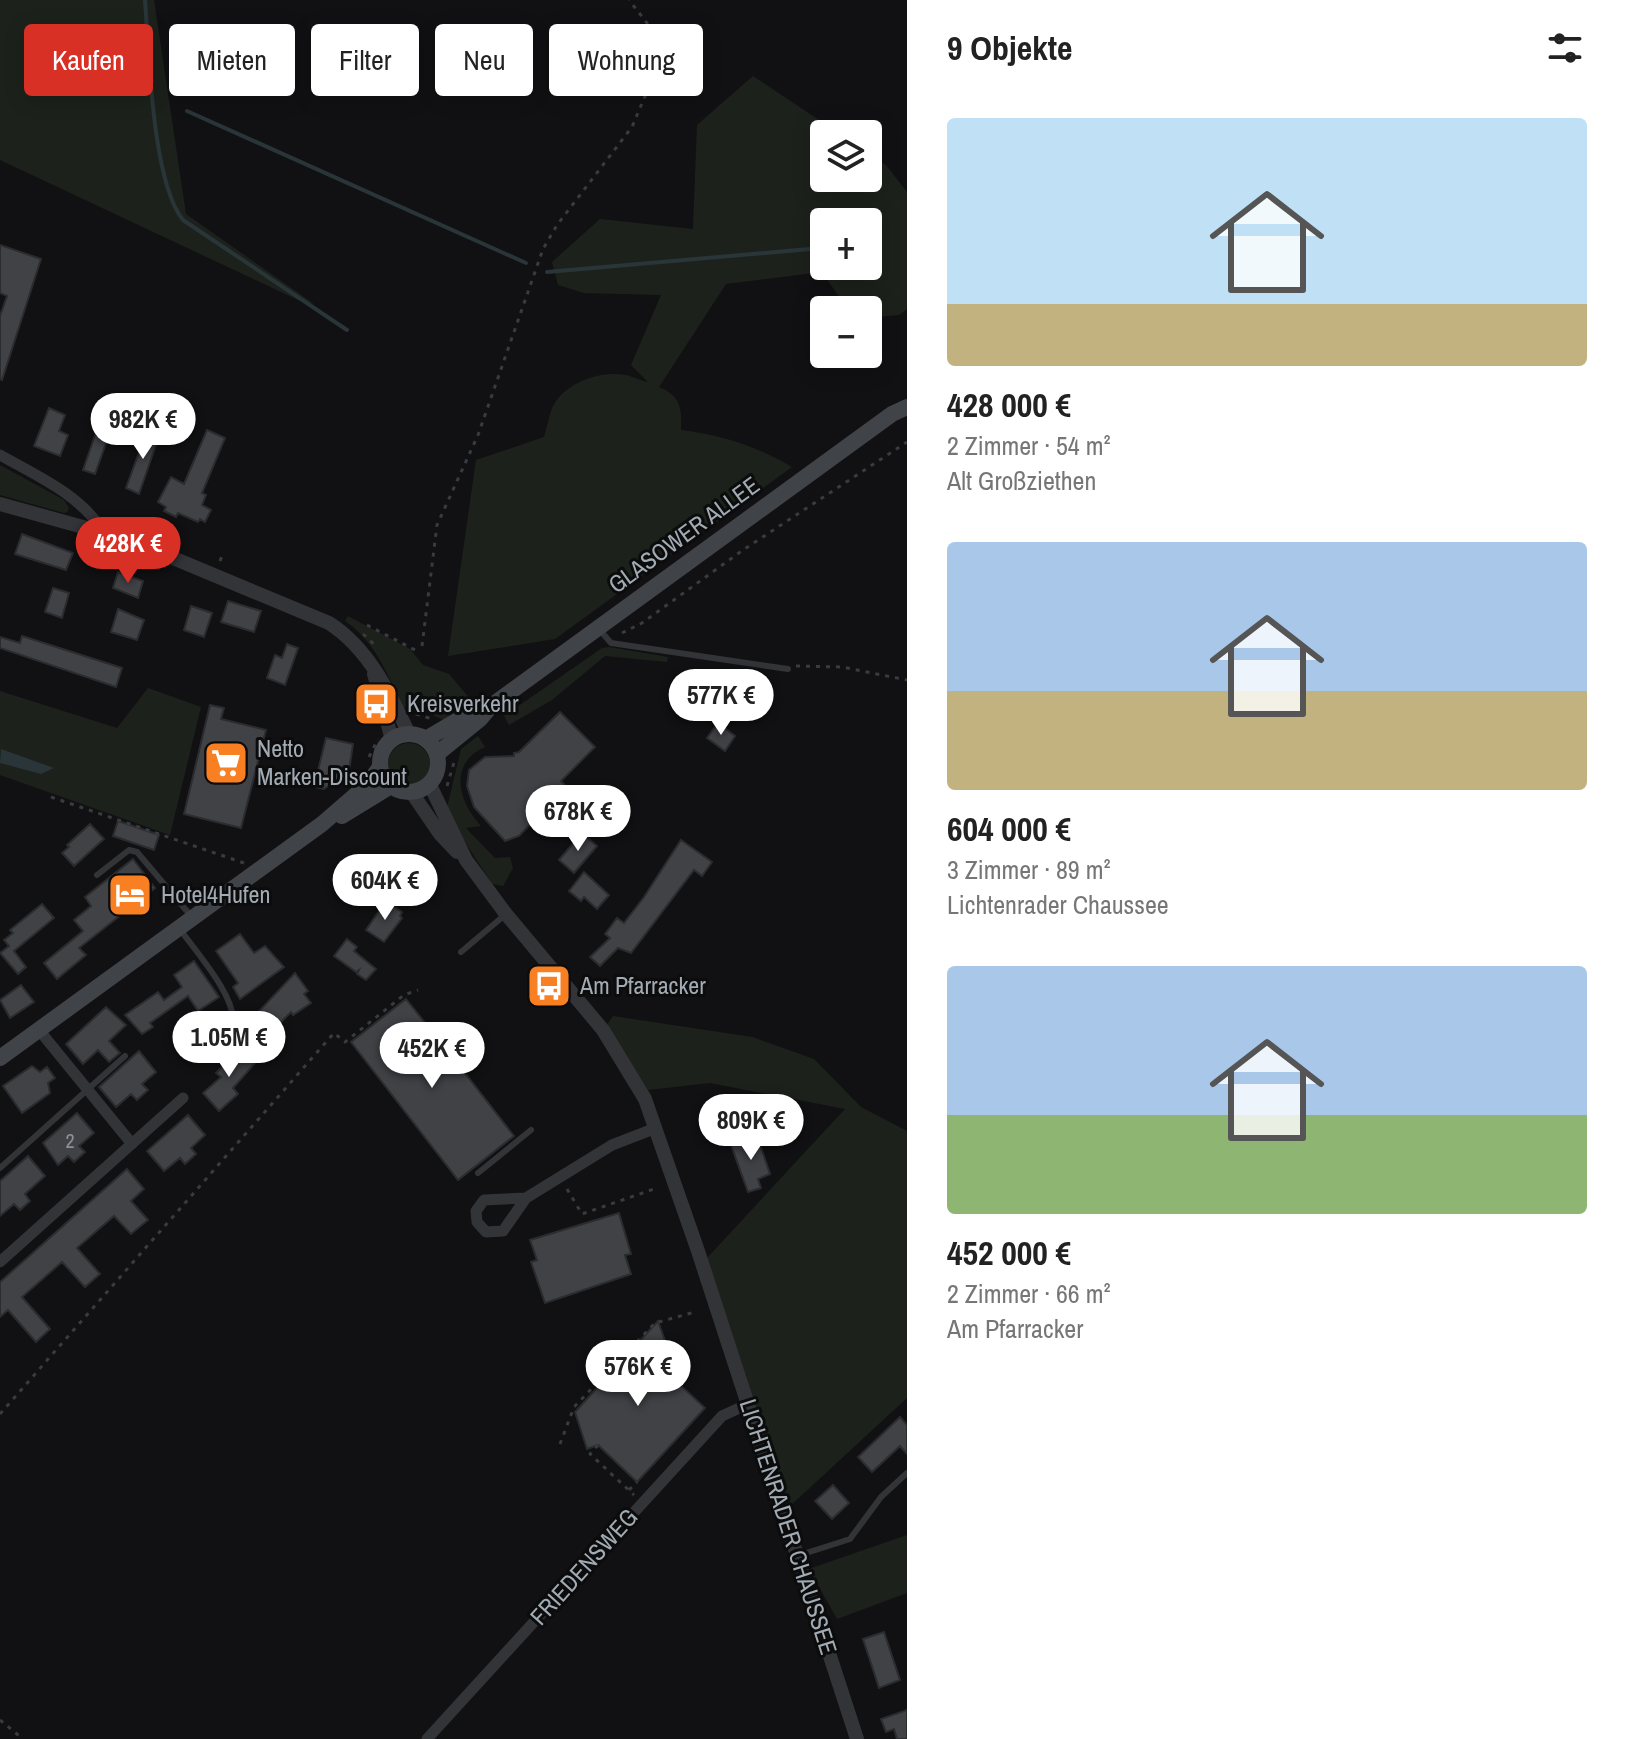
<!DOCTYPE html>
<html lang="de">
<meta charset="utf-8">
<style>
:root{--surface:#fff;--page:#f6f6f6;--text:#222;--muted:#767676;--accent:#d93025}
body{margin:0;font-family:"Archivo Narrow",sans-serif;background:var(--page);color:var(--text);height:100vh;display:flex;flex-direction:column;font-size:30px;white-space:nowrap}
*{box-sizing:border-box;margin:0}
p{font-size:26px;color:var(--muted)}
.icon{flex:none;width:44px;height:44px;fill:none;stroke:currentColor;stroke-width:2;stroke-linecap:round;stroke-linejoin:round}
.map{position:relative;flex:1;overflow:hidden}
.sheet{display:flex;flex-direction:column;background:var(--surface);width:720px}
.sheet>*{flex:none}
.guide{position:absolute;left:24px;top:24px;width:760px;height:72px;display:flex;gap:16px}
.fabs{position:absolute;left:810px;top:120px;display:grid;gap:16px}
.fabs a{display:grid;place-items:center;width:72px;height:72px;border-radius:8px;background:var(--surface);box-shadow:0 4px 20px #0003;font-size:40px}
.price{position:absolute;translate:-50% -68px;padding:0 18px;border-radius:28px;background:#fff;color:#222;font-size:26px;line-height:52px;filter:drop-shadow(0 2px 4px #0008)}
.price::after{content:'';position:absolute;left:50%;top:48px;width:24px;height:18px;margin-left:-12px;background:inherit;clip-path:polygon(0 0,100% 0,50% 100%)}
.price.active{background:var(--accent);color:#fff}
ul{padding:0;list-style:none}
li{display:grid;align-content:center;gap:16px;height:424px;padding:0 40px}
li span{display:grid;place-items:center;height:248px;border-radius:8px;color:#555}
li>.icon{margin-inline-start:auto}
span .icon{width:144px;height:144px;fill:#fffc;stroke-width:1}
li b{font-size:34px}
h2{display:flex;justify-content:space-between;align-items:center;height:96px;padding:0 40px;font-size:34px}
.chip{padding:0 28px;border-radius:8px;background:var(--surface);box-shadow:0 4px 20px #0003;font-size:28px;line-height:72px}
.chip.active{background:var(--accent);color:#fff}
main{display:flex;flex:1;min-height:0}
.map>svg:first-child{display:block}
.green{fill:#1c221b;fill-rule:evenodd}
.water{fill:#293538}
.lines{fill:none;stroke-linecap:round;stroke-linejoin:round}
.stream{stroke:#293538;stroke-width:4}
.building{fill:#404246;stroke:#2b2c2f;stroke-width:2}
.path{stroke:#383b3f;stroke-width:3;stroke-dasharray:4 6;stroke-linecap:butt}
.service{stroke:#323438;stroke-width:6}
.minor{stroke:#323438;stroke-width:11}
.tertiary{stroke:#323438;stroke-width:14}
.secondary{stroke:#404448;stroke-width:16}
.labels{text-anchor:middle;stroke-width:6;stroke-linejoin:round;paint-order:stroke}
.number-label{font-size:20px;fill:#8a9198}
.street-label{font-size:24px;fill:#a2abb4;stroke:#0c0c0d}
.poi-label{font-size:24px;fill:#a2abb4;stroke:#0c0c0d;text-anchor:start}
</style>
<main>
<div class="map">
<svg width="907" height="1739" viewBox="0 0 907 1739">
<rect width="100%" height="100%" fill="#111113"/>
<!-- green -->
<path class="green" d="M0,0H154L186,214L314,304L298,300L0,160Z
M753,76L840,134H824V178H868V153L886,165L907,192V309L899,315L868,318V310H848L822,272L726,284L659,387C681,396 682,409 681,430C721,435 757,446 792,467L555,639L448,656L476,460L544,437C547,427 549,415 553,406C565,383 600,370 625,375C633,376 641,381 648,382L631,365L661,295L584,293L558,285L552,262L600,219L693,229L697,125ZM824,222H868V266H824Z
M0,465L64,500L69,508L67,512L64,513L0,495Z
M348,616L410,649L423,665L449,674L471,700L443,720L420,709L402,707C389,676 375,641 345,621Z
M609,647L668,657L667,662L605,656L552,700L509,725L504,716L602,648Z
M148,688L201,707L170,835L0,775V691L117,728Z
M478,736L485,747C448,763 458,802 481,826L466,828L495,858L510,857L513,868L503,886L492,884L446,812L461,749Z
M388 764a21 21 0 1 1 42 0a21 21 0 1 1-42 0Z
M613,1016L752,1037L814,1059L861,1107L907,1131V1398L789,1507L707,1258L845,1109L710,1083L648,1090L606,1026Z
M907,1535V1593L837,1619L809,1569Z"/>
<!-- water -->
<path class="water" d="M1,749L54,768L41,774L0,763Z"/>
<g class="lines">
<!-- stream -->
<path class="stream" d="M145,0C149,52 152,182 183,220L347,330
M187,111L526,263
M547,272L810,249"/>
</g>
<!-- building -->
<path class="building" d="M0,245L41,259L2,380L0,379V316L7,296L0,293Z
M49,408L65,415L59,431L68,435L60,456L34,446Z
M99,424L111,429L95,474L83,470Z
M148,428L160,433L139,494L126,488Z
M207,430L225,438L202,493L206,495L202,505L211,510L205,522L200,519L198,522L178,513L176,517L164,511L166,507L158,502L171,477L184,484Z
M22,534L73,553L66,570L15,554Z
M118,572L143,581L138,598L113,588Z
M53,588L69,593L62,618L45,612Z
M228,601L261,611L254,632L221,622Z
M191,606L212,613L204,637L184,630Z
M118,609L144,620L137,640L111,632Z
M22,636L122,668L116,687L0,648V637L20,643Z
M287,644L298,648L285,685L267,678L275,655L282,658Z
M731,687L745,698L731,719L714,707Z
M210,705L224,708L221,719L266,730L241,828L184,814Z
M560,712L595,747L561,781L574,795L550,818L543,811L519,836L505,841L474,807L467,786L469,770L485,757L514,756V753L519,752Z
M718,723L735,736L725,751L707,738Z
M326,738L353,744L349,771L324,789L314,787Z
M118,821L159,835L154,850L113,836Z
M90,824L104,839L74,866L62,853L69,847L67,845Z
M582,833L597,846L574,873L559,860Z
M681,840L712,862L702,876L694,870L631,953L618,948L600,966L590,957L610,938L605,934L617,918L624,923L644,897Z
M133,859L155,888L79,948L86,955L57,979L44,963L83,931L74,920L91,906L85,897Z
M584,872L609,895L597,909L584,897L581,901L569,891Z
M386,901L402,912L400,916L402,918L384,942L366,930Z
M42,904L54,918L14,951L26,967L18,974L0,953L9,946L4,940L13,933L10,930Z
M240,934L254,953L265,946L284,967L240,999L233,987L238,983L216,951Z
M347,939L357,947L354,951L376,969L366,980L357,974L359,970L356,972L334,956Z
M194,961L219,997L198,1011L188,996L150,1023L153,1027L142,1034L125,1015L158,992L164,1000L182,987L174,975Z
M295,973L308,991L304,994L311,1003L293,1015L291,1012L266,1038L249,1022Z
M21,985L34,1002L10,1018L0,1000Z
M406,999L438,1039L431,1045L449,1069L457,1063L514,1136L458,1180L351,1042Z
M106,1007L126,1025L109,1041L120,1053L109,1062L98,1050L83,1064L66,1044Z
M240,1048L256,1062L233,1088L238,1094L219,1111L203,1093L221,1077L216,1073Z
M139,1051L156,1072L142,1084L148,1090L137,1100L131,1094L116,1107L99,1087Z
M32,1066L40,1072L47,1067L55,1078L48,1083L50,1093L22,1113L3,1086Z
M77,1113L94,1133L79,1146L85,1152L74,1162L68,1156L58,1165L43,1143Z
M188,1115L205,1135L191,1148L196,1154L185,1164L180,1158L164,1171L147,1151Z
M757,1136L770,1174L758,1179L761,1188L748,1192L731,1145Z
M28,1156L45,1176L25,1194L30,1201L20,1210L14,1204L0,1216V1181Z
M127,1169L144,1189L131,1201L148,1220L131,1234L114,1216L77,1248L100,1274L85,1287L62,1262L22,1297L50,1329L36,1342L8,1310L0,1317V1282Z
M619,1213L631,1254L625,1255L631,1274L545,1303L531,1262L537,1260L530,1240Z
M658,1321L672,1360L664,1370L705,1408L637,1482L598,1445L587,1449L575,1412Z
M900,1417L907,1425V1454L900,1446L872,1472L858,1457Z
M833,1485L849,1503L832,1519L815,1501Z
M884,1632L900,1680L879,1688L863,1639Z
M907,1710V1739H897L894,1729L886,1732L881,1719Z"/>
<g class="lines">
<!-- path -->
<path class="path" d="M220,561L223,553
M367,625L417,651
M622,633L642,623L743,550L907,442
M363,634L377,647
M422,646L437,525L478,435L543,249L557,225L632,127L659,63L654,32L629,0
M796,666L842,667L907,680
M416,714L432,719
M369,757L378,739
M447,786L455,759
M51,797L244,863
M567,1189L582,1214L654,1189
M0,1414L334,1033L345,1042L404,995L418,990
M560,1444L574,1407L655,1323L695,1312
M598,1445L590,1454L634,1495
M629,1490L637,1482
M0,1720L23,1739"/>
<!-- service -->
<path class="service" d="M598,628L611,643L788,669
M97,875L129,850L137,852L191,916
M179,928C196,952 237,997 233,1025L214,1039
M461,952L506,914
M0,1168L125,1056
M478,1173L531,1130
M800,1555L850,1539L881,1497L907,1473"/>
<!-- minor -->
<path class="minor" d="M0,455C39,477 79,494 104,532
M39,1030L132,1144
M526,1198L503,1231L486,1232L477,1222L476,1211L484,1200L526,1198L612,1145L656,1128
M0,1262L183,1098
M427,1739L722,1416L748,1404"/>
<!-- tertiary -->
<path class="tertiary" d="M0,504L130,540L329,623C368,648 390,693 409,734
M374,674L392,740
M430,785L466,860L506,914L603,1030L645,1099L698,1251L857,1739
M412,793L440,834L457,852"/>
<!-- secondary -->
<path class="secondary" d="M380 763a29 29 0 1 1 58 0a29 29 0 1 1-58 0Z
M426,739L475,710L489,706
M437,754L480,719L491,706L892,414L907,407
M342,816L391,786
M0,1058L322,824L367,785L380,767"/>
</g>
<!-- icons -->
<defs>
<g id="bus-square" transform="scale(2.3)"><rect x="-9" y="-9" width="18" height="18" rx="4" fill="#f97f23" stroke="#0c0c0d"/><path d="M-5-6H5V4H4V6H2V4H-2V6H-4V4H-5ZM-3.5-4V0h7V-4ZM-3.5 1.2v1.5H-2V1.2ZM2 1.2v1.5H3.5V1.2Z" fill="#fff"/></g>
<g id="supermarket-square" transform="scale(2.3)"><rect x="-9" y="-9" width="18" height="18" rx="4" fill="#f97f23" stroke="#0c0c0d"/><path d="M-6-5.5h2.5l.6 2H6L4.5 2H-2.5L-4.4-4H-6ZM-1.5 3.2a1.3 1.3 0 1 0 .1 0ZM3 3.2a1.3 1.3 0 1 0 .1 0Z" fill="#fff"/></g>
<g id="hotel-square" transform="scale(2.3)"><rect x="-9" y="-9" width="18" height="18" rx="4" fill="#f97f23" stroke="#0c0c0d"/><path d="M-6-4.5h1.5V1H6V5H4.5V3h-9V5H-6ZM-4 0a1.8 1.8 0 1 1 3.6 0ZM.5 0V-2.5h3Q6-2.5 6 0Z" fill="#fff"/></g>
</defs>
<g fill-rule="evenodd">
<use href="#bus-square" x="376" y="704"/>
<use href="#supermarket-square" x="226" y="763"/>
<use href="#hotel-square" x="130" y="895"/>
<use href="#bus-square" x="549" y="986"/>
</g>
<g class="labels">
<!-- number labels -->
<g class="number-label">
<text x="70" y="1148">2</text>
</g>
<!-- street labels -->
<g class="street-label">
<text transform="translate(684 535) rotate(-36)" y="8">GLASOWER ALLEE</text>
<text transform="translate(788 1527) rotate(72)" y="8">LICHTENRADER CHAUSSEE</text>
<text transform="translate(584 1567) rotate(-48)" y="8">FRIEDENSWEG</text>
</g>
<!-- poi labels -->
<g class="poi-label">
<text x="407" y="712">Kreisverkehr</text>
<text x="257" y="757">Netto<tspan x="257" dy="28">Marken-Discount</tspan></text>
<text x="161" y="903">Hotel4Hufen</text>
<text x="580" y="994">Am Pfarracker</text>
</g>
</g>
</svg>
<div class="fabs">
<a><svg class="icon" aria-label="layers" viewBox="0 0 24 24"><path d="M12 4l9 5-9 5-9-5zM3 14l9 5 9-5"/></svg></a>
<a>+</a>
<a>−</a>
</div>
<b class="price" style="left:143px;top:461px">982K €</b>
<b class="price active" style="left:128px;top:585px">428K €</b>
<b class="price" style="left:721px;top:737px">577K €</b>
<b class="price" style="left:578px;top:853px">678K €</b>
<b class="price" style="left:385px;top:922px">604K €</b>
<b class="price" style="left:229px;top:1079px">1.05M €</b>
<b class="price" style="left:432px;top:1090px">452K €</b>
<b class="price" style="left:751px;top:1162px">809K €</b>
<b class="price" style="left:638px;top:1408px">576K €</b>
<div class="guide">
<a class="chip active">Kaufen</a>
<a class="chip">Mieten</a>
<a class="chip">Filter</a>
<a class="chip">Neu</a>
<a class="chip">Wohnung</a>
</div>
</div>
<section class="sheet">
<h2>9 Objekte<svg class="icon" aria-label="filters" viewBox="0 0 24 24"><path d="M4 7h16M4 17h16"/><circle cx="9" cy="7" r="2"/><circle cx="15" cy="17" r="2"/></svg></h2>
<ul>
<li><span style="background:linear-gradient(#bfe0f5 75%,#c2b280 0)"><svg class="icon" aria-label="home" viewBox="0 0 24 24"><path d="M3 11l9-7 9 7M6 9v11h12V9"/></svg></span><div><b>428 000 €</b><p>2 Zimmer · 54 m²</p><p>Alt Großziethen</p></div></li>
<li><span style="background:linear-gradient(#a9c7e8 60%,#c2b280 0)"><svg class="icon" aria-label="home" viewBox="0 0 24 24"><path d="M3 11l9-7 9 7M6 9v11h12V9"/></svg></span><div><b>604 000 €</b><p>3 Zimmer · 89 m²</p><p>Lichtenrader Chaussee</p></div></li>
<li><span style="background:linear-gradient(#a9c7e8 60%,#8fb573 0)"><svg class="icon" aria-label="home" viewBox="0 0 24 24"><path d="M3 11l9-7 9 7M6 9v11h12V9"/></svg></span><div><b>452 000 €</b><p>2 Zimmer · 66 m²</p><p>Am Pfarracker</p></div></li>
</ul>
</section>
</main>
